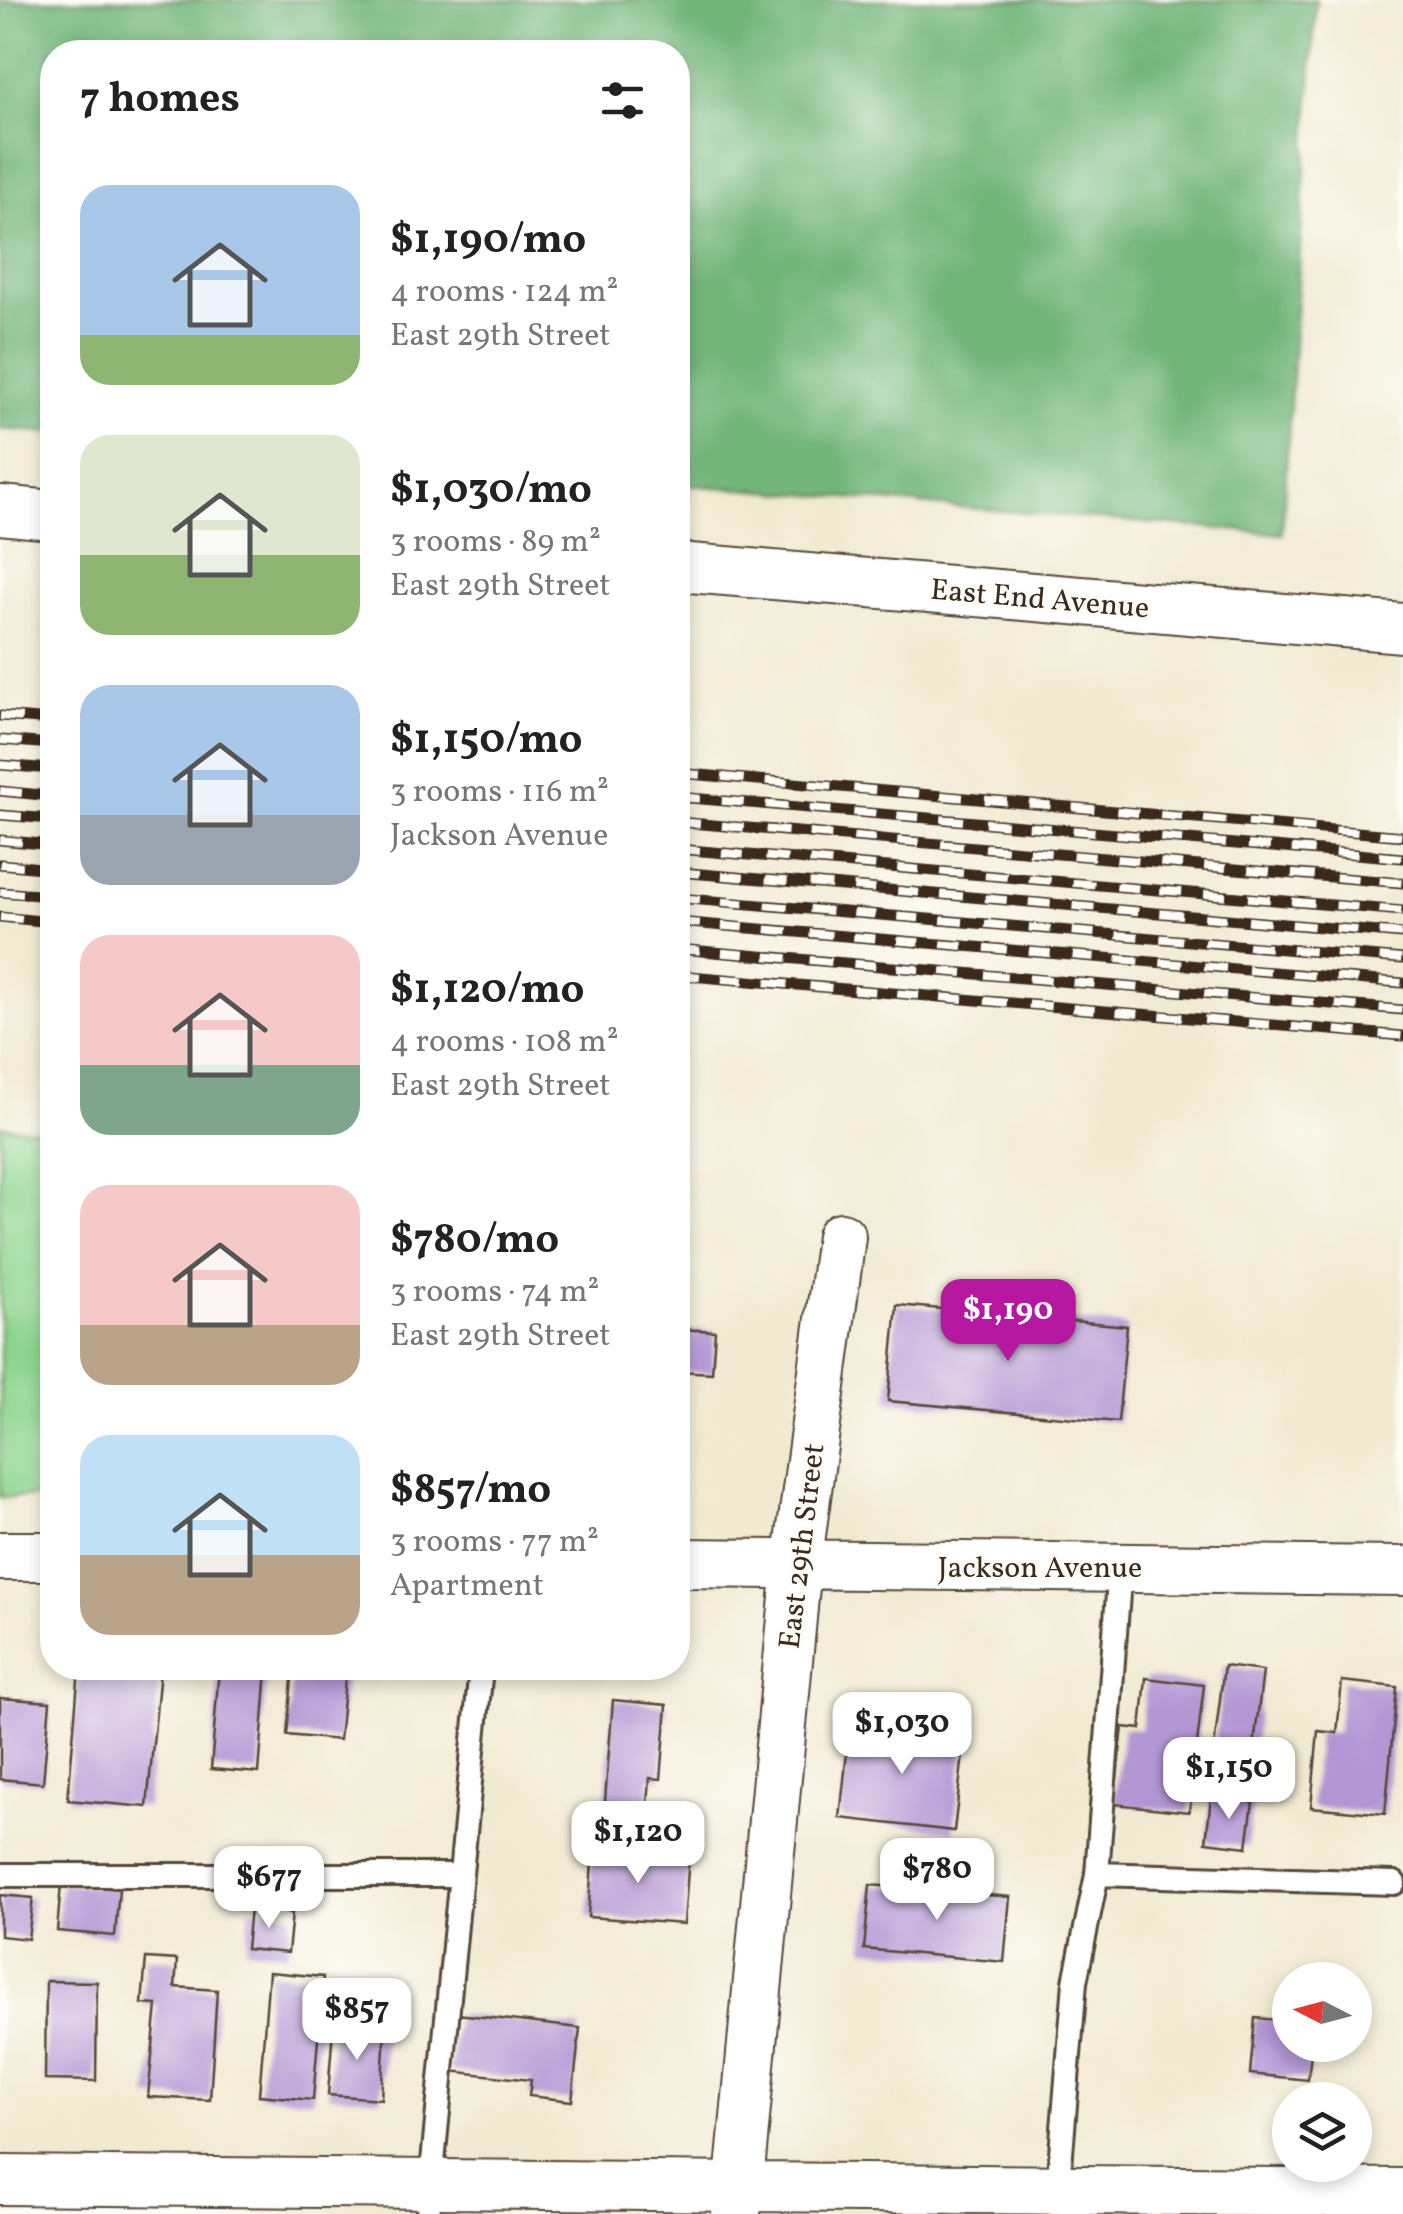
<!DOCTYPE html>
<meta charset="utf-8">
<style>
:root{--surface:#fff;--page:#f6f6f6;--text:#222;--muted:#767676;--accent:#b5179e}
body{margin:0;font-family:Vollkorn,serif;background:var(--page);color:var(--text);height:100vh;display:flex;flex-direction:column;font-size:38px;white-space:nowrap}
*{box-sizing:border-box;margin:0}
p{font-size:32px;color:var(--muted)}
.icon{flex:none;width:55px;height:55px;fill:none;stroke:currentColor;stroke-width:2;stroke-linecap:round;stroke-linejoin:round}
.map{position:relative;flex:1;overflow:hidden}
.details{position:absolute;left:40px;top:40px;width:650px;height:1640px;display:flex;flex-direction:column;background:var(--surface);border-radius:40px;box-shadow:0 5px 15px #0003}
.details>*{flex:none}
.needle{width:65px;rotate:276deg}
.buttons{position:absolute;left:1272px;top:1962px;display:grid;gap:20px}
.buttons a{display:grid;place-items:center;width:100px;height:100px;border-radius:50%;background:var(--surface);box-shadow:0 5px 15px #0003;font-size:50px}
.price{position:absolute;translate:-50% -85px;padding:0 22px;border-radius:20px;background:#fff;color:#222;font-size:32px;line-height:65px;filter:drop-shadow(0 2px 5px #0008)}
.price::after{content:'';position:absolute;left:50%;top:60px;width:30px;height:22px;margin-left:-15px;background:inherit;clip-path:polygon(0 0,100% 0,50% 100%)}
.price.selected{background:var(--accent);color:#fff}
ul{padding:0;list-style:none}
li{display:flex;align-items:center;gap:30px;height:250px;padding:0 40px}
li span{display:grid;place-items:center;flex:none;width:280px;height:200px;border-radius:30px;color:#555}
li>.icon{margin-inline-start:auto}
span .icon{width:120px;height:120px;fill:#fffc;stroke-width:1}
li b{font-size:42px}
h2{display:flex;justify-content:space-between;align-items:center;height:120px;padding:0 40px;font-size:42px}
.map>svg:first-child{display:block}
.green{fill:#8ed58f;stroke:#648056;stroke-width:2.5}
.forest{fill:#72b67a;stroke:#56704c;stroke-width:2.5}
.building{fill:#b396d4}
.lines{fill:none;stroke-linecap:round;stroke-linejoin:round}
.lane-casing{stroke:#564739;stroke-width:28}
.street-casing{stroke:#564739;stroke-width:52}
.lane{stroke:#fff;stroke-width:22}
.street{stroke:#fff;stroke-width:48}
.rail-casing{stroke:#3b2a1e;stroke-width:11}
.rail{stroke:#fdfcf7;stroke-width:8;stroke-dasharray:22;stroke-linecap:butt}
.labels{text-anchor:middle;stroke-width:8;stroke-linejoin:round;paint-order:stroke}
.street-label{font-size:30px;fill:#3b2a1e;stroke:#fdfcf7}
</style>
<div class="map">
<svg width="1403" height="2214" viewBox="0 0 1403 2214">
<rect width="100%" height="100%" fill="#fdfcf7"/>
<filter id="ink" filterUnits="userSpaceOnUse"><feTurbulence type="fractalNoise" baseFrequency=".01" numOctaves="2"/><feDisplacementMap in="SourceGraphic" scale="20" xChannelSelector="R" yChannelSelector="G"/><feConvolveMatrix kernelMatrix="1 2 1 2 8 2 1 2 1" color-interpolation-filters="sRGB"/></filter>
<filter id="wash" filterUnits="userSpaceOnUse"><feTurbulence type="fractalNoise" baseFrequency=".0048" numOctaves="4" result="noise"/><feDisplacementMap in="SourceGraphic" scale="40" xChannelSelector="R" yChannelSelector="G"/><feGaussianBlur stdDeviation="2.25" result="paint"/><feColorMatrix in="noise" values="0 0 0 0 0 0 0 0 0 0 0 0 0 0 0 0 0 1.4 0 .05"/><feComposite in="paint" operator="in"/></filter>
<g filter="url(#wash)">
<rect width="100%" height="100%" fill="#f1ead2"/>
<!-- green -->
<path class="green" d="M0,1126L52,1131V1497H0Z"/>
<!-- forest -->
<path class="forest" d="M0,0H1316L1282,534L678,484V52H52V433L0,429Z"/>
<g id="blocks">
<!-- building -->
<path class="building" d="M897,1305L1127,1326L1118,1422L888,1401Z
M678,1329L715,1331L712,1373L678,1371Z
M1224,1666L1263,1671L1249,1786L1210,1781Z
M79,1668L160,1671L147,1807L68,1800Z
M219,1668L267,1669L259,1773L211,1769Z
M293,1668H346L339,1740L287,1735Z
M1146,1678L1204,1685L1189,1812L1114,1804L1123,1727L1141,1729Z
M1342,1681L1397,1687L1385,1814L1311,1807L1318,1731L1337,1733Z
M0,1698L50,1702L43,1783L0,1779Z
M613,1700L667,1705L661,1779L650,1778L647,1817L604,1813Z
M850,1724L965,1737L954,1831L840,1818Z
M1211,1797L1253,1802L1247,1847L1206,1842Z
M593,1848L689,1856L684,1924L588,1917Z
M61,1884L119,1889L115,1936L57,1931Z
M870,1885L1010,1897L1004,1962L864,1949Z
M0,1895L33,1898L28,1939L0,1936Z
M250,1908L292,1913L288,1953L246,1949Z
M146,1958L177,1960L175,1987L217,1990L210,2100L148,2097L157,2005L142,2004Z
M269,1972L323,1977L313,2100L259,2095Z
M46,1981L97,1982L96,2081L45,2080Z
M457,2014L580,2028L572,2101L529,2096L531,2080L450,2071Z
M1255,2018L1290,2021V2045H1312L1308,2080L1250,2074Z
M333,2027L385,2030L381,2099L328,2095Z"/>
</g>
</g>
<g filter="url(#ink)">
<use href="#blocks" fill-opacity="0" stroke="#564739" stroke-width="2.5"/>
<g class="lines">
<!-- lane casing -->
<g class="lane-casing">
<path id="lane" d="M1097,1874L1394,1883
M0,1875H461
M1058,2190L1075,1982L1097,1874L1120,1567
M428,2214L481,1668"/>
</g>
<!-- street casing -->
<g class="street-casing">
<path id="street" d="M0,510L52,515
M678,567L1403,628
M0,1556H52
M678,1563L1403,1571
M0,2180L1403,2193
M736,2214L797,1565L841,1237"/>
</g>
<!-- lane -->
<use href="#lane" class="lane"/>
<!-- street -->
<use href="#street" class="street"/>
<!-- rail casing -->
<g class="rail-casing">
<path id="rail" d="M0,716L52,720
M0,740L52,744
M0,765L52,769
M678,773L1403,836
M0,791L52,796
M678,797L1403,858
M0,815L52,819
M678,822L1403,883
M0,840L52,845
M678,849L1403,911
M0,864L52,869
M678,872L1403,934
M0,892L52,896
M678,898L1403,959
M0,917L52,922
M678,922L1403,983
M678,949L1403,1010
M678,975L1403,1036"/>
</g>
<!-- rail -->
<use href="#rail" class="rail"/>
</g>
</g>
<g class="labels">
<!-- street labels -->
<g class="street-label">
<text transform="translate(1040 598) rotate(5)" y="10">East End Avenue</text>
<text transform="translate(801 1546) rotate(-83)" y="10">East 29th Street</text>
<text x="1040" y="1577">Jackson Avenue</text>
</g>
</g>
</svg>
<div class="buttons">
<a><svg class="needle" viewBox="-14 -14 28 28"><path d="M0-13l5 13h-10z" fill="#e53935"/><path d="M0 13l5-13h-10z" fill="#767676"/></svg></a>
<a><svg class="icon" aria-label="layers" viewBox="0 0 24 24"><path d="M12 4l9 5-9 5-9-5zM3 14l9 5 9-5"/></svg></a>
</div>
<b class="price selected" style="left:1008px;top:1364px">$1,190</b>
<b class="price" style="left:902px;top:1777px">$1,030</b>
<b class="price" style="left:1229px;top:1822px">$1,150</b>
<b class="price" style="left:638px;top:1886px">$1,120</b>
<b class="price" style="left:937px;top:1923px">$780</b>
<b class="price" style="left:269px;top:1931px">$677</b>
<b class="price" style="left:357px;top:2063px">$857</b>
<section class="details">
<h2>7 homes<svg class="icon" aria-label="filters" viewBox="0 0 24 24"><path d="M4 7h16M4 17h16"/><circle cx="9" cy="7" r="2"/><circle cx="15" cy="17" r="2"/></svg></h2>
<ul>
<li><span style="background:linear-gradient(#a9c7e8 75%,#8fb573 0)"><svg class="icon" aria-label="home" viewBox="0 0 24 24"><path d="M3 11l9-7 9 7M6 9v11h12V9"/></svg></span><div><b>$1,190/mo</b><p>4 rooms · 124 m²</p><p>East 29th Street</p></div></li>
<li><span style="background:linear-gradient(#dfe7d0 60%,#8fb573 0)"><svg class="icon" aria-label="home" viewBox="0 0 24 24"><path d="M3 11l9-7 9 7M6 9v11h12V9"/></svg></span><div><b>$1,030/mo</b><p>3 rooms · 89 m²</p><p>East 29th Street</p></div></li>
<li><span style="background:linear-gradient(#a9c7e8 65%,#9aa5b1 0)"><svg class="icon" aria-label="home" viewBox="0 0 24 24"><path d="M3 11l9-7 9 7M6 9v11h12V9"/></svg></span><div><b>$1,150/mo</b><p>3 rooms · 116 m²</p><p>Jackson Avenue</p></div></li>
<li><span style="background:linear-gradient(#f6c9c9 65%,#7fa58c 0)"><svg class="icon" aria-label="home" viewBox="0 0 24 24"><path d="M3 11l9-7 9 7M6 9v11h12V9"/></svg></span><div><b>$1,120/mo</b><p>4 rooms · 108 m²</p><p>East 29th Street</p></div></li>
<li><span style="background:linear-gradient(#f6c9c9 70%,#b9a48a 0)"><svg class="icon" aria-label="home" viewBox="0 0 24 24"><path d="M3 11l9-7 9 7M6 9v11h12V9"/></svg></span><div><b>$780/mo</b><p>3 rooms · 74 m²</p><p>East 29th Street</p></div></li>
<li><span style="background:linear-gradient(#bfe0f5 60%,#b9a48a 0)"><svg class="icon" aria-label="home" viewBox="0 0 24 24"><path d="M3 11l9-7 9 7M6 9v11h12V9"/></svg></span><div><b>$857/mo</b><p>3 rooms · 77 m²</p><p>Apartment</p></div></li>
</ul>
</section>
</div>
